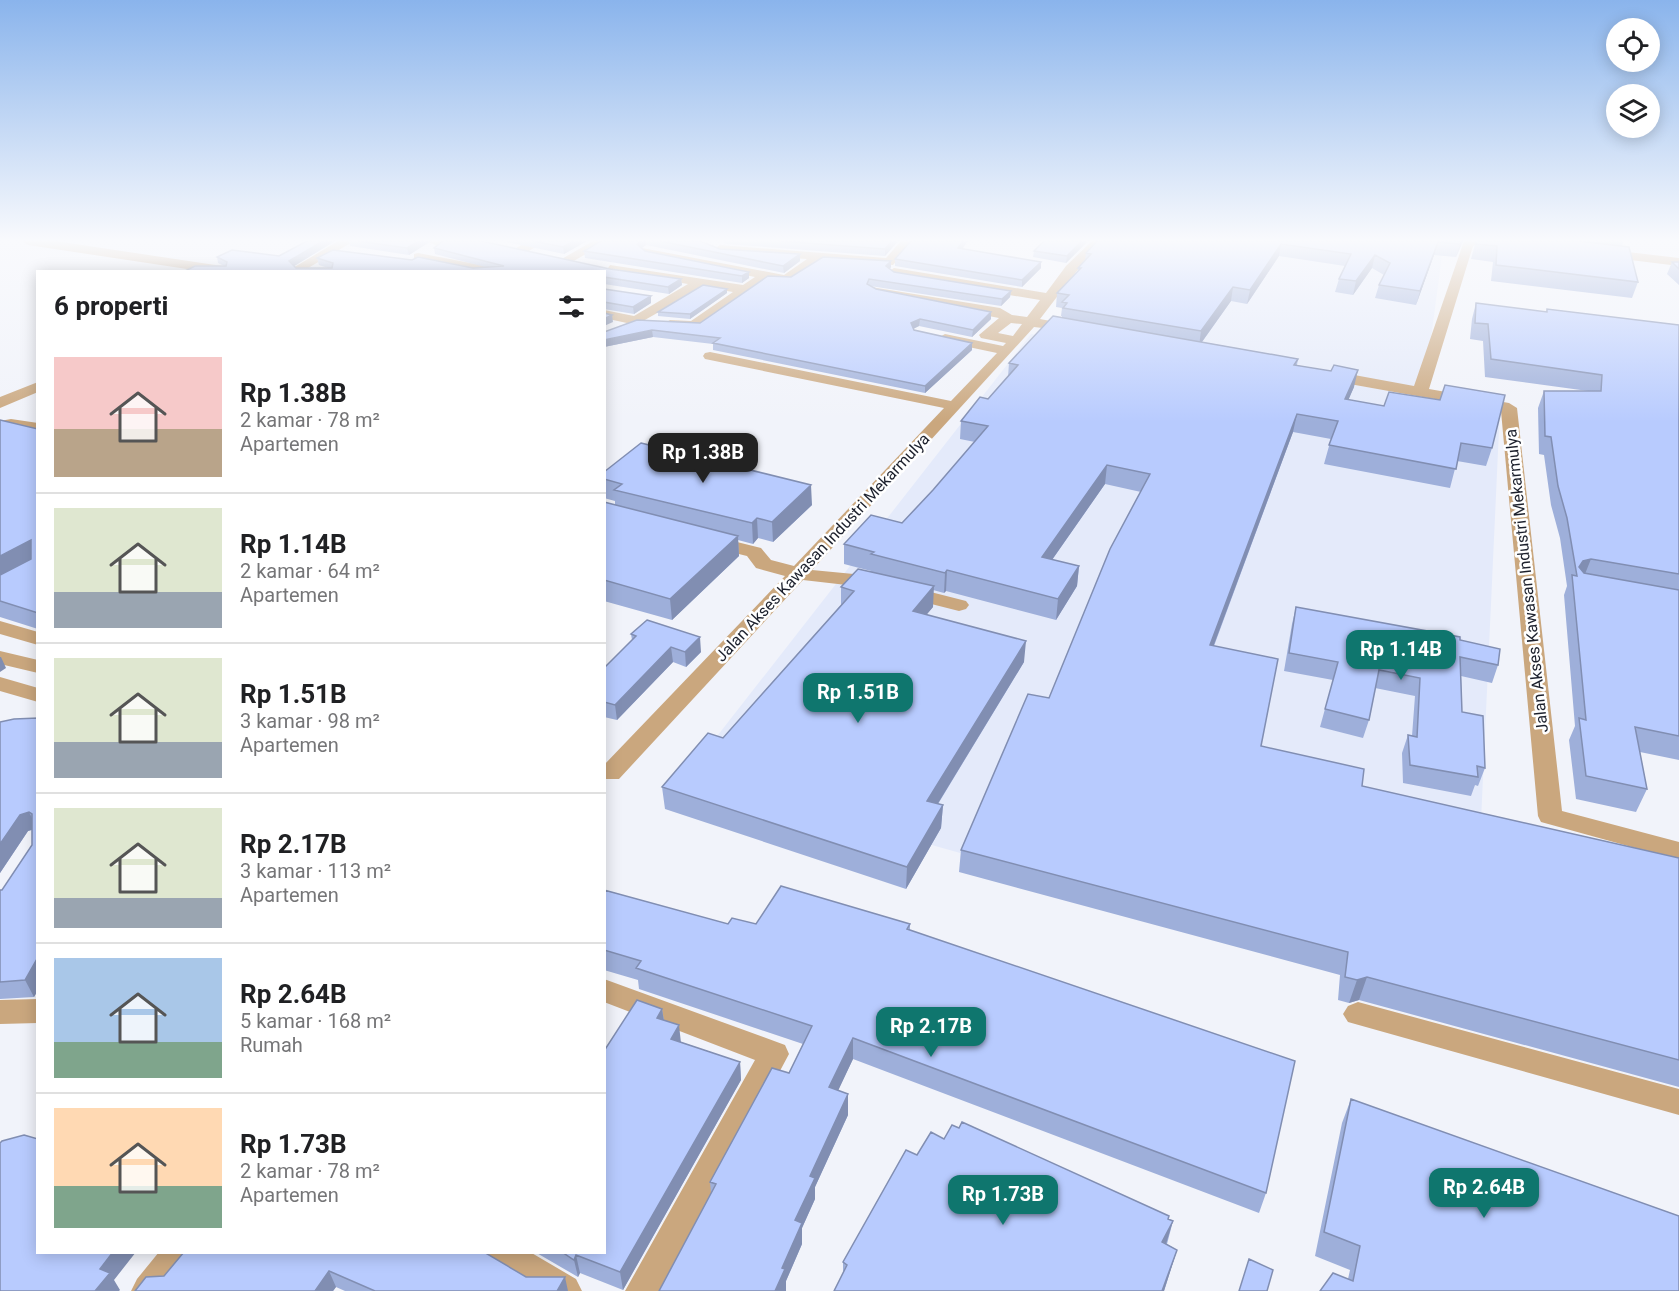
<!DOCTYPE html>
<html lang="id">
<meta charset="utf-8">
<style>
:root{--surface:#fff;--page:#f6f6f6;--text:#202124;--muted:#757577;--line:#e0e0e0;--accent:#0f766e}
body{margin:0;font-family:Roboto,sans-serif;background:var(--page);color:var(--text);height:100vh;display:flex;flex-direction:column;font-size:22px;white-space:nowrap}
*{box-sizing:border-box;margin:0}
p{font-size:20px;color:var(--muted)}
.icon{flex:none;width:33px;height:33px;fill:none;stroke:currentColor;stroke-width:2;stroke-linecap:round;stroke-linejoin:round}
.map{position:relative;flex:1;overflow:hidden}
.sheet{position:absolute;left:36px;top:270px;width:570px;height:984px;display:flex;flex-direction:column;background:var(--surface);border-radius:0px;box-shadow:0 3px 15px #0003}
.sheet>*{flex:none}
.buttons{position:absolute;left:1606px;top:18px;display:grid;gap:12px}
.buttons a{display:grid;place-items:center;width:54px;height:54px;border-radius:50%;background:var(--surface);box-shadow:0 3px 15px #0003;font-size:30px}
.price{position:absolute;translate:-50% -51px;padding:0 14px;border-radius:12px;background:var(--accent);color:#fff;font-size:20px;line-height:39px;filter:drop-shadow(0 2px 3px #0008)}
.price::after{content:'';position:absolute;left:50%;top:36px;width:18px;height:14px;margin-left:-9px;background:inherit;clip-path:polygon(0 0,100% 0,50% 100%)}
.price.current{background:#222;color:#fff}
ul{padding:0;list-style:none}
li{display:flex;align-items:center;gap:18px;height:150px;padding:0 18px}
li+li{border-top:2px solid var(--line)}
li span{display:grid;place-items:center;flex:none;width:168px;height:120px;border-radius:0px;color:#555}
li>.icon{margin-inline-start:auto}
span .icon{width:72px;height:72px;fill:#fffc;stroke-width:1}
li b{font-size:26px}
h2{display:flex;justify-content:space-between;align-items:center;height:72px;padding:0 18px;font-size:26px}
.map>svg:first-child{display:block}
.built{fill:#e4eafa}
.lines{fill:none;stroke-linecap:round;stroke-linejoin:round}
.minor{fill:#caa77e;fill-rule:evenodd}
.wall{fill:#9eafda}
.shaded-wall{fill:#818eb2}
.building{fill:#b8cbfe;stroke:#818eb2;stroke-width:1.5}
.labels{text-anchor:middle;stroke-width:5;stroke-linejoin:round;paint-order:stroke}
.street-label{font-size:16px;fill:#1c202c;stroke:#fff}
</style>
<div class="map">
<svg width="1679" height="1291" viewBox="0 0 1679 1291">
<rect width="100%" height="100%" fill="#f1f3fa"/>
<!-- built -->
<path class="built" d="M1130,241H1444L1424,390L1062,316Z
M1031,334L1500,408L1481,821L1679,1055L686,776Z"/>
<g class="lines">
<!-- minor -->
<path class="minor" d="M22,241H55L222,266L228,270L207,272L28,245Z
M338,241H354L303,271L298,272L293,268Z
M425,241H447L448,243L442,247Z
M529,241H545L524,254H516V248Z
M593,241H609L570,263L566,264L560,260Z
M901,241H914L893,265L822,261L790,282L768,280L699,328H670L663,324L670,320L691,321L733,292L703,287L636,325L604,318V310L634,316L688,284L614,272L608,268L610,265L743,285L755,277L642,254V248L784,275L807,259L720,253L714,249L720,245L886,258Z
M1092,241H1105L1076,272L1040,319L1077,326V332L1034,327L812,570L864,575L966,601L969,605L966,609L959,611L864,587L803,580L619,779H604V765L785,576L756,568L747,556L706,546L704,542L706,538L713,536L761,548L771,560L794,566L944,408L710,360L705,359L703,356L705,353L710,352L951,401L997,353L940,341L938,338L945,334L1003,346L1006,343L981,338L979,335L999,318L876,294L869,290L871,287L1000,308L1012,315L1027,317L1040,300L894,276L888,272L894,268L1046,293L1066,266ZM1011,323L1022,324L1013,336L998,333Z
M1464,241H1487L1473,246L1429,389L1509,403L1517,408L1562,811L1679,842V860L1541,822L1538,816L1501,411L1327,380L1319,375L1327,370L1414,386Z
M1602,249L1679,258V266L1598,256V250Z
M418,253L497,268L503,272H474L414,260V254Z
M38,382V392L0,408V397Z
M11,419L38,423V433L11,429L0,431V421Z
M0,621L38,632V645L0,634Z
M0,651L38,660V673L0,664Z
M0,677L38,688V702L0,691Z
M604,979L785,1045L789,1054L662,1291H625L755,1060L604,1002Z
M38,999V1023L0,1024V1000Z
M1358,1002L1679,1089V1115L1348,1022L1343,1014L1348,1006Z
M159,1252H199L194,1264L172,1291H131L137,1279Z
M480,1252H530L576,1279L582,1291H531L485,1264Z"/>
</g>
<!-- wall -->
<path class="wall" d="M335,241L294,266L296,268H328L319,265L317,258L412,260L473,268L485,267L435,254L434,248L610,269L681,279L682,285L669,294L604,284V272H183L224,266L218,263L217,257L279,256Z
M349,241H431L409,255L350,246Z
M502,241H587L564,254Z
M601,241H700L720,249L800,254V261L784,273L646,245L642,248L645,251L749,278L742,283L585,258L584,251Z
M721,241H898L885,256L727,244Z
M1088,241L1066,263L1033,257L1034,251Z
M1097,241H1463L1456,257L1434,255L1416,305L1375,298L1379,285L1384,275L1372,268L1353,295L1335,292L1339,279L1345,266L1279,256L1247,304L1231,301L1202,342L1298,359L1297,365L1354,387L1348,400L1492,448L1486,466L1457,461L1450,488L1324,464L1331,439L1293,432L1214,646L1261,746L1362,786L1679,858V1087L1359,1000L1349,1003L1338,1000L1340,975L959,872L961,850L1049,698L1141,492L1105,484L1052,560L1079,566L1077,586L1056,620L946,591L944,593L933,590V607L926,615L1024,662L938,804L943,805L941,828L906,889L665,809L662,787L723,738L841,605V587L871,571L844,564V544L902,523L933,490L975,442L960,439L961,421L988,399L1008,377L1009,363L1062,318V316H1061L1062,308L1056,307L1057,293L1078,271V268L1085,260L1086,253Z
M1476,241H1623L1622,246L1638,282L1632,298L1491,281L1493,262L1471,259Z
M962,249L1041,268L1022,287L895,266V259Z
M891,261V267L890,269L894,272L1011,291L1010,297L1001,306L870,286L876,289L991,312V319L972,337L919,326L913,329L914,330L972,343V350L925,393L713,350V344L653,337L604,347V332L700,323L791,277Z
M1672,262H1679V285L1667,274Z
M604,289L651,296V303L634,314L604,309Z
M727,293L690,319L658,316V312Z
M1476,303L1546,312L1547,309L1679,325V760L1640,752L1647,789L1636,812L1576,799L1569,740L1575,726L1564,595L1567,586L1560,538L1551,505L1544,455L1539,454L1538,408L1544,391H1588L1485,377L1483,341L1470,339L1472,319Z
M0,420L38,429V629L0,617Z
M604,472L812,505L773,542L758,538L753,544L738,540L739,556L672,620L604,601V502L615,505V501L604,498Z
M1296,607L1460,640L1498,665L1492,683L1461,676L1462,712L1485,768L1478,786L1475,785L1471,796L1403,783L1402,753L1408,735L1412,736L1415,696L1375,688L1369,720L1363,738L1320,727L1333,680L1284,671L1292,624Z
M631,634L701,652L686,667L673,662L617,720L604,717V668L632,640Z
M38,718V990L34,997L0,999V890H2L32,845V830L28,831L0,873V722Z
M604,890L728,924H910V930L1266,1193L1259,1213L853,1059L838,1090L848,1115L815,1187V1199L802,1228V1244L786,1281V1290L711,1193L710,1182L789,1073L803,1044L639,989L638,980L604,970Z
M662,1009L664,1020L681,1042L740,1062L741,1080L623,1290L580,1273L578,1277L535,1252H604Z
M1351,1099L1679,1216L1320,1291L1348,1279L1350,1270L1315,1256L1342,1123Z
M944,1139L1173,1221L1167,1244L1177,1250L1164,1291H834L843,1273V1262L917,1155Z
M184,1252L526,1277L568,1291H345L336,1287L333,1291H135L164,1276Z"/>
<!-- shaded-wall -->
<path class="shaded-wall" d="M323,241H335L291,268L289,261Z
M419,241H431L409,255L407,248Z
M574,241H587L564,254L563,247Z
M641,241H646V245L638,250L637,244Z
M892,241H898L885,256V249Z
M963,241H968L958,255V248Z
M1082,241H1088L1066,263L1067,256Z
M1461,241H1463L1456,257L1460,244Z
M1438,242L1434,255L1416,305L1420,291Z
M1281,244L1279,256L1247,304L1250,290Z
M800,254V261L784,273L783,266Z
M1375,255L1372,268L1353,295L1356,281Z
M891,261V267L886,273V266Z
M1041,262V268L1022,287V280Z
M749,272V278L742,283V276Z
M681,279L682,285L669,294L668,287Z
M1233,287L1231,301L1199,346L1201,331Z
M727,289V293L690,319V314Z
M1011,291L1010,297L1001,306L1002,299Z
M651,296V303L634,314L633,307Z
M991,312V319L972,337L973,330Z
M612,315L613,322L604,326V319Z
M920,319L919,326L911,330V323Z
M652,330L653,337L604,347V340Z
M972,343V350L925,393V386Z
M1358,370L1354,387L1341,417L1345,399Z
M1297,414L1293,432L1206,666L1210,645Z
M1107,465L1105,484L1040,577L1042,557Z
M811,485L812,505L773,542L772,522Z
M757,518L758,538L753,544L752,523Z
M738,536L739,556L672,620L670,599Z
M31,540L38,556L0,578V556Z
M1591,559L1583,579L1579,567L1583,561Z
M1079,566L1077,586L1056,620L1058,599Z
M947,570L946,591L944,593L945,573Z
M934,586L933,607L912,632L913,611Z
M700,637L701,652L686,667L685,652Z
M1026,641L1024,662L926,823L927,801Z
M671,647L673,662L617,720L615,705Z
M0,657H1L6,668L0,672Z
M943,805L941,828L906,889L907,867Z
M29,812L37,828L28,831L0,873V844L20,815Z
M38,957V990L34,997L25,980Z
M1367,977L1359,1000L1349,1003L1357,980Z
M662,1009L665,1028L657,1018Z
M679,1025L681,1043L671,1039Z
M853,1038V1059L830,1108L829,1087Z
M740,1062L741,1080L623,1290L620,1272Z
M848,1094V1115L815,1187V1199L802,1228V1244L786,1281V1291H775L795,1220L810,1176Z
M1173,1221L1166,1244L1162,1241Z
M1177,1250L1164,1291H1162Z
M113,1252H136L114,1280L120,1290L119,1291H95L100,1269Z
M576,1255L580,1273L578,1277L574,1260Z
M329,1271L336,1287L333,1291H315Z
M565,1277L568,1291H557Z"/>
<!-- building -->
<path class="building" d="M307,241H323L289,261L296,268H332L333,263L317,258L333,250L412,260L418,257L473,268L504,266L434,248L443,241H481L610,269L681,279L668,287L604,277V272H183L195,266H226L227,262L217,257L232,250L279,256Z
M358,241H419L407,248Z
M533,241H574L563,247Z
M601,241H641L637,244L645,251L749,272L742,276L584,251Z
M660,241H700L720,249L800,254L783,266Z
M780,241H892L885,249Z
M911,241H963L958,248L1041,262L1022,280L895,259Z
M1044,241H1082L1067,256L1034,251Z
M1097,241H1461L1460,244L1438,242L1420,291L1379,285L1390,263L1375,255L1356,281L1339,279L1351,254L1281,244L1250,290L1233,287L1201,331L1063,308L1067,303L1062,302L1069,295L1057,293L1081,268H1078L1091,254L1086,253Z
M1476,241H1578L1629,247L1638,282L1496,265L1497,246L1476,244Z
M823,257L891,261L886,266L894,272L1011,291L1002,299L869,279L867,284L876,289L991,312L973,330L920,319L911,323L914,330L972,343L925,386L713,343L720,338L652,330L604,340V332L637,320L700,323L768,276L791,277Z
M1672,262H1679V269Z
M703,285L727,289L690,314L658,312Z
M604,289L651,296L633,307L604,302Z
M1476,303L1547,312V309L1679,325V574L1591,559L1583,561L1579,567L1584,573L1679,590V736L1635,727L1647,789L1586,776L1579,718L1586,720L1572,575L1577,576L1567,518L1558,486L1551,437L1545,436L1544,391H1601L1602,375L1491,359L1488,324L1475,323Z
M604,313L612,315L604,319Z
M1053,316L1298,359L1294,365L1331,371L1334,365L1358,370L1345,399L1384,406L1389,392L1440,400L1445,385L1505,395L1492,448L1461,443L1456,469L1329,445L1338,421L1297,414L1210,645L1278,659L1261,746L1364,769L1362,786L1679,858V1060L1367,977L1357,980L1345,977L1348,952L961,850L1028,694L1049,698L1110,549L1150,474L1107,465L1042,557L1079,566L1058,599L947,570L945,573L871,554L874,552L844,544L871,515L902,523L933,490L988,426L961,421L980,397L988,399L1018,365L1009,363Z
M0,420L38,429V613L0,601V575L31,559V540L0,556Z
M641,443L811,485L772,522L757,518L752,523L614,490L622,484L604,479V472Z
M604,502L738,536L670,599L604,580Z
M858,569L934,586L913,611L1026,641L927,801L943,805L907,867L662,787L708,733L723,738L854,591L841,587Z
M1296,607L1460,637V640L1500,649L1498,665L1460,657L1462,712L1483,716L1485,768L1477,766L1478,777L1410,765L1408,735L1417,737L1420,678L1379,670L1369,720L1325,709L1338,662L1289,653Z
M647,620L700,637L685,652L671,647L615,705L604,702V668L636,636L631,634Z
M38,718V957L25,980L0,982V890H2L32,845V814L29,812L20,815L0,844V722L14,719Z
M781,886L910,924L907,929L1295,1061L1266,1193L853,1038L829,1087L848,1094L810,1176L815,1178L795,1220L802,1223L782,1268L785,1269L775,1291H659L716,1184L710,1182L772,1068L789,1073L812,1026L636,968L641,961L604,950V890L728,924L732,918L756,924Z
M637,1000L662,1009L657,1018L679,1025L671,1039L740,1062L620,1272L576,1255L574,1260L562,1252H604V1051Z
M1351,1099L1679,1216V1291H1320L1333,1273L1353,1281L1360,1246L1324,1232Z
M962,1122L1169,1216L1168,1219L1173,1221L1162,1242L1177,1250L1162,1291H834L847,1265L843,1262L906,1150L917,1155L931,1132L944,1139L952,1125L959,1128Z
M24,1135L38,1139V1252H113L100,1269L110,1273L95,1291H0V1143L2,1141Z
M184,1252H484L526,1277H565L557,1291H375L329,1271L315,1291H135L146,1277L164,1276Z
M1249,1259L1273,1270L1267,1291H1239Z"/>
<!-- sky -->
<linearGradient id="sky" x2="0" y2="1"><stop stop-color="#8ab4ec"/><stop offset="0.57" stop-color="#f9fafd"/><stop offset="1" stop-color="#f9fafd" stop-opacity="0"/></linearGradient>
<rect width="1679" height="422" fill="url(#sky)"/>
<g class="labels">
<!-- street labels -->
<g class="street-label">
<text transform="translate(822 547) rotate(-47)" y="6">Jalan Akses Kawasan Industri Mekarmulya</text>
<text transform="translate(1526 581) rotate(-96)" y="6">Jalan Akses Kawasan Industri Mekarmulya</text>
</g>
</g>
</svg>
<div class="buttons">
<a><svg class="icon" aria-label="locate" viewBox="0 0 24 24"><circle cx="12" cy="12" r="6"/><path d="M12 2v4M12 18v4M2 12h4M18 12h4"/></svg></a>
<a><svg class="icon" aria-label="layers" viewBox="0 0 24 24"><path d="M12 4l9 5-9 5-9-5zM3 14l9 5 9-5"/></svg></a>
</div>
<b class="price current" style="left:703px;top:484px">Rp 1.38B</b>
<b class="price" style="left:1401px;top:681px">Rp 1.14B</b>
<b class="price" style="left:858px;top:724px">Rp 1.51B</b>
<b class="price" style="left:931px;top:1058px">Rp 2.17B</b>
<b class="price" style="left:1484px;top:1219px">Rp 2.64B</b>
<b class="price" style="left:1003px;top:1226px">Rp 1.73B</b>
<section class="sheet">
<h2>6 properti<svg class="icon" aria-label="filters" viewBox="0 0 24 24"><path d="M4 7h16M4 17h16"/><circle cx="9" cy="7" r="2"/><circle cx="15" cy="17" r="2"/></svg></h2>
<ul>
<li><span style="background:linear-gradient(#f6c9c9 60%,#b9a48a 0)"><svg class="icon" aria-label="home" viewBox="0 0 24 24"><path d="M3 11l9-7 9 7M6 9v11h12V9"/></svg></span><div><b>Rp 1.38B</b><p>2 kamar · 78 m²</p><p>Apartemen</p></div></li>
<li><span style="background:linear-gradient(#dfe7d0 70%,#9aa5b1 0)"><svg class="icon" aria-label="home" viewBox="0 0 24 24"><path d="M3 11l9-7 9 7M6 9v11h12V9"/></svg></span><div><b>Rp 1.14B</b><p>2 kamar · 64 m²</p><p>Apartemen</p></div></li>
<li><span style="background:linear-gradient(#dfe7d0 70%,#9aa5b1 0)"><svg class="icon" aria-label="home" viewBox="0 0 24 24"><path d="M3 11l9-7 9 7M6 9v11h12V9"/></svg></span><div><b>Rp 1.51B</b><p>3 kamar · 98 m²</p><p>Apartemen</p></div></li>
<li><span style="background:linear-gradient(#dfe7d0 75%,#9aa5b1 0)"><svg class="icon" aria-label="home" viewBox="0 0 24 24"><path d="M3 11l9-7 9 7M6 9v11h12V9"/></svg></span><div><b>Rp 2.17B</b><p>3 kamar · 113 m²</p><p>Apartemen</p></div></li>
<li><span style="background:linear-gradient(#a9c7e8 70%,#7fa58c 0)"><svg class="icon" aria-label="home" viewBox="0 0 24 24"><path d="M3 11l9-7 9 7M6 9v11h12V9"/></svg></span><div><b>Rp 2.64B</b><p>5 kamar · 168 m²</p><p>Rumah</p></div></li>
<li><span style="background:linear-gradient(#ffd9b3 65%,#7fa58c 0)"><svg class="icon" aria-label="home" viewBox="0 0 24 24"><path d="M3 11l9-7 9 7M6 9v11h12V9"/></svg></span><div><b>Rp 1.73B</b><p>2 kamar · 78 m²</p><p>Apartemen</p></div></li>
</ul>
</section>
</div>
